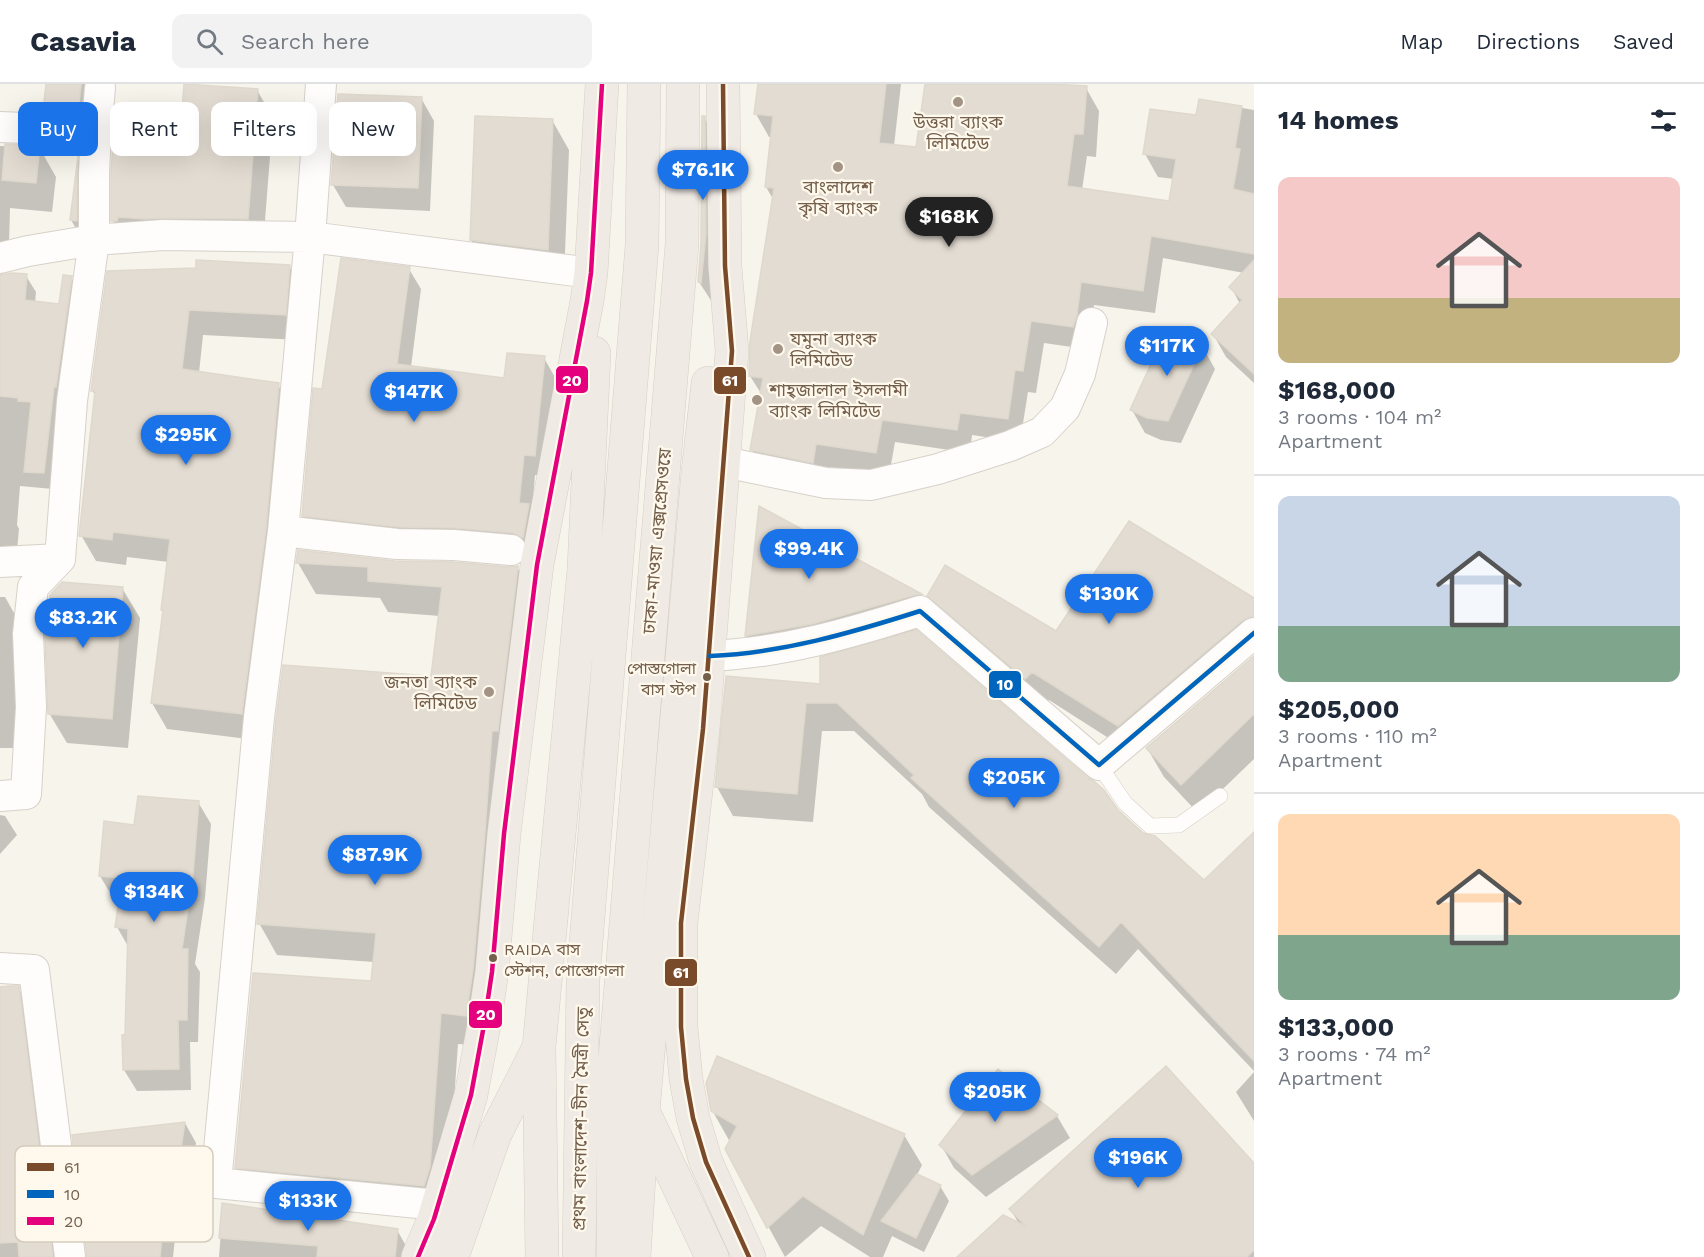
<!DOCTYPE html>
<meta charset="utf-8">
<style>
:root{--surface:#fff;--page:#f2f2f3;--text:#1f2937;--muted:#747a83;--line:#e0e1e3;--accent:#1a73e8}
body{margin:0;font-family:"Work Sans","Noto Sans Bengali",sans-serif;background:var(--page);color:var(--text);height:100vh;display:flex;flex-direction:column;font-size:22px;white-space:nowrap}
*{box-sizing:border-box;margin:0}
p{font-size:20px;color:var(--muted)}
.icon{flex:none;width:33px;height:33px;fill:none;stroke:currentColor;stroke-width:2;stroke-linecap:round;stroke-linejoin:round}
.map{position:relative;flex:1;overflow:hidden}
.panel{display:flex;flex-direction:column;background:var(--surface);width:450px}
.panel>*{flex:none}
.hud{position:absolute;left:18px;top:18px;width:570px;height:54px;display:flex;gap:12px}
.price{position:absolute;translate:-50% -51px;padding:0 14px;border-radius:21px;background:var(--accent);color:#fff;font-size:20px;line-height:39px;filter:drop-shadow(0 2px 3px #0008)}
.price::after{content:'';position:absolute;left:50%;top:36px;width:18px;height:14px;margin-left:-9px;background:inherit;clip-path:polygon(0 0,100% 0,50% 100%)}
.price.current{background:#222;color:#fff}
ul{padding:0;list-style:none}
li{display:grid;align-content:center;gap:12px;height:318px;padding:0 24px}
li+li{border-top:2px solid var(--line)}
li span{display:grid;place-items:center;height:186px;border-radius:12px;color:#555}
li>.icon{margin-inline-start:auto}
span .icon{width:108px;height:108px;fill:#fffc;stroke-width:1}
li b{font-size:26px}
h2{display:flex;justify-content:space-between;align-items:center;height:72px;padding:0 24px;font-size:26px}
.chip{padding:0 21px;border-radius:12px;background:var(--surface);box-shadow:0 6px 24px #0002;font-size:21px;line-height:54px}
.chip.current{background:var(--accent);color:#fff}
header{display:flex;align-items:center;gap:36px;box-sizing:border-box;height:84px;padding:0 30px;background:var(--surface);border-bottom:2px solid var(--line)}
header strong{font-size:28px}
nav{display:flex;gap:33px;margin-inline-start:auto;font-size:21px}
.search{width:420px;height:54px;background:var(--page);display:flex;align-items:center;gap:15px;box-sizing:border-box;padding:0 21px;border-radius:12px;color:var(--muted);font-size:22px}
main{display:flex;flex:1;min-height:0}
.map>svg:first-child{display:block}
.shadow{fill:#0003}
.building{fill:#e3dcd2;stroke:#dfd8cd;stroke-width:1.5}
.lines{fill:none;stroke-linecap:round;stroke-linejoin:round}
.lane-casing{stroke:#d6d1c9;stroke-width:16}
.street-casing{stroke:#d6d1c9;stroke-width:32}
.highway-casing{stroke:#d5cfc6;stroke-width:34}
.lane{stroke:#fefdfc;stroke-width:15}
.street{stroke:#fefdfc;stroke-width:30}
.highway{stroke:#f0eae5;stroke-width:33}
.bus-1-casing{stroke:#fef9ec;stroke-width:9}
.bus-2-casing{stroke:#fef9ec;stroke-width:9}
.bus-3-casing{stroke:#fef9ec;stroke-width:9}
.bus-1{stroke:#7a4b2a;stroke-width:4.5}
.bus-2{stroke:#0065bd;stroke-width:4.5}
.bus-3{stroke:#e5007d;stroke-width:4.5}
.poi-dot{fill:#a29384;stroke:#fef9ec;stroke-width:2}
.bus-dot{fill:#745f4c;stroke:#fef9ec;stroke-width:2}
.labels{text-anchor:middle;stroke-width:4.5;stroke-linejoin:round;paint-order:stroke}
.bus-label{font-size:16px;fill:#745f4c;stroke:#fef9ec;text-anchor:end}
.poi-label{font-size:18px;fill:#745f4c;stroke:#fef9ec}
.street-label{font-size:18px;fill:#745f4c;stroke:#fef9ec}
.key{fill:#fef9ec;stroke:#d5cbbc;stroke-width:1.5}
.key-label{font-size:16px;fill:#745f4c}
.line-badge{stroke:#fef9ec;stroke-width:2}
.badge-label{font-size:16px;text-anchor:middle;font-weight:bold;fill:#fff}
</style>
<header>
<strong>Casavia</strong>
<div class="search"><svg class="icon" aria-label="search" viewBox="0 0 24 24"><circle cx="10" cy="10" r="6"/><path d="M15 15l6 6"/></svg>Search here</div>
<nav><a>Map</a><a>Directions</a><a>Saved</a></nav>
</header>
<main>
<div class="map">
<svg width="1254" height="1173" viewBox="0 0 1254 1173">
<rect width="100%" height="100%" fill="#f7f4eb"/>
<!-- shadow -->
<path class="shadow" d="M47,0H86L89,7L86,44L53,42L45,27Z
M759,0H901L894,62L917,64L927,0H1026L1086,4L1099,27L1096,73L1087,72L1082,106L1170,118L1174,95L1158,93L1145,70L1197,33L1200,17L1254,26V299L1226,273L1213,250L1240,220L1231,203L1244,189L1163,174L1155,229L1094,221L1090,255L1086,265L1044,259L1036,309L1028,308L1020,358L972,351L970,369L895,358L889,392L829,383L826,401L765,389L752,366L762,311L750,292L773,115L766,103L772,53H769L756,30Z
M257,6L273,34L263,162L129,165L113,137V89L130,30L146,58L145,66L180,68Z
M421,14L434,37L430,127L346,123L333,101Z
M704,33L715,54L712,218L699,198L702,160Z
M552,36L569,66L564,195L488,186L471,156Z
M0,62L39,63L56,93L52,128L10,124L9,160H0Z
M78,76L90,96L84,158L71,136Z
M289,182L304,208L300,256L203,251L199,289L278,301L293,327L256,656L167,645L152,619L164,529L162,526L169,478L127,473L126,481L96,477L81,451L96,313L92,306L108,189Z
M409,185L421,205L411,283L506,296L544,274L556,295L547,392L535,391L532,427L535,474L315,452L303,431L323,307Z
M0,192H26L36,208L35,219L61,222L71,193L80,210L53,405L20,402L17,441L19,445L16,477L0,480Z
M1202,262L1215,285L1181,359L1161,356L1145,349L1132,326Z
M760,424L921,511L937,540L913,546L1087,695L1117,727L1143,751L1204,798L1254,750V987L1138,865L1116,890L929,723L922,710L854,647H822L813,738L733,732L717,703L822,602L834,571L833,569L763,581L746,551Z
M298,479H395L517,483L535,515L484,962L458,960L447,1115L254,1114L236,1083L372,898L374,878L277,871L259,839L432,594L440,532L388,528L380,514L316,510Z
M122,504L140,534L128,664L67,659L49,629Z
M929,512L1056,549L1254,516V569L1135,671L1049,616L1042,623L946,541Z
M0,513H5L18,536L17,664H0Z
M1254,574V675L1198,729L1164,693L1147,664Z
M198,718L211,740L205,814L195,880L200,888L198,958H190L191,1006L137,1007L124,986L127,952L129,864L117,843L121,814H113L100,792L135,742Z
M0,731L5,732L17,751L0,770Z
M18,904L30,924L61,1173H0V905Z
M998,987L1057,1032L1070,1054L986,1113L954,1084L941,1061Z
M1254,988V1037L1236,1008Z
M712,1026L904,1051L922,1081L917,1091L940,1102L949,1117L924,1168L892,1152L883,1173H870L821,1142L785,1173L726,1065L730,1058Z
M185,1039L196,1059L183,1145H176L173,1173H88Z
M1254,1081V1173H959L1019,1140L1011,1126Z
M223,1121L397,1146L409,1167L408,1173H219Z"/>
<!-- building -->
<path class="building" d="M46,0H81L78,29L43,28Z
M184,0L258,5L248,135L163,134L145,135L118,133L117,137H111V89L115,26L131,28L126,63L179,67Z
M758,0H886L879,59L916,63L925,0H1050L1087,2L1083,50H1074L1067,102L1169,117L1176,75L1143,70L1150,25L1196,31L1199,15L1242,22L1235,64L1240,65L1233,105L1254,110V170L1151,152L1143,207L1081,198L1077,231L1073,243L1031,237L1023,287L1015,286L1008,335L960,329L957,346L882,336L876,369L816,360L813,379L750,366L763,294L749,292L750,257L774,104L765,103L773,32L754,30Z
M338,10L422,13L418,104L331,101Z
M475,32L553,35L548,166L470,156Z
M702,32H705L706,150L701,199L698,198L701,160Z
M5,60L40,62L36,99L2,96Z
M78,72L77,89V137L70,136Z
M341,174L410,183L397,280L504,294L507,269L545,272L535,372L524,371L519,419L529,420L523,454L513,449L455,444L398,443L302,432L313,304L322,305Z
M196,176L290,181L286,231L189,226L182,285L279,299L266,445L242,630L151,619L163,526H161L170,455L113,448L112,456L79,452L95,307H91L107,187L196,184Z
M1254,176V290L1211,250L1242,216L1229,203Z
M12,189L27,190L25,216L59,220L63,191L72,192L56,303H54L44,389L24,388L31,318L18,317V314L0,312V191Z
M1167,245L1203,261L1168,337L1147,334L1130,326Z
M759,422L922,510L915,511L812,540L745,552Z
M1129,437L1254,514V532L1243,536L1118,642L1032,588L1025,595L927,512L945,481L1056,547Z
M298,466L395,477L453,478L509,483L518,482L498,647H492L485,749L473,886L466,932L441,929L430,1083L424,1102L235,1084L253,889L371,897L376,849L257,840L276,635L283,581L431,592L442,503L368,497V483L296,479Z
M62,498L123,503L112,635L48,630L45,551L50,511Z
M916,546L1088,694L1095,698L1104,706L1118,726L1143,749L1155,752L1204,796L1254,748V977L1121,838L1099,863L911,694L914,691L837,619H806L797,710L715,703L726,592L820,600V573Z
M1254,572V630L1181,701L1146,664Z
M138,712L199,717L193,791L182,865H188L187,936H178L179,985L123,986L122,951H125L128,845L115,843L122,794L99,792L104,737L134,741Z
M10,902H19L53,1173H19L18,1158L0,1159V903Z
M717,972L905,1050L863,1151L803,1112L767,1144L725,1065L737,1042L711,1027L706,999Z
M1166,982L1254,1079V1166L1247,1173H957L1003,1131L1026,1142L1009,1125Z
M998,985L1058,1031L972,1091L939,1061Z
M185,1038L172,1125H165L160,1173H87L72,1051Z
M917,1090L941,1101L916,1154L881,1137Z
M222,1119L398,1145L395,1173H317L318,1162L219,1154Z"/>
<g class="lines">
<!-- lane casing -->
<g class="lane-casing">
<path id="lane" d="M1099,681L1125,719L1150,742L1179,741L1220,712"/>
</g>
<!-- street casing -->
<g class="street-casing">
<path id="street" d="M321,0L310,153L283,447L259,633L216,1099L438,1121
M0,43L96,47
M0,174L28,167L94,156L163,151L310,153L591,189
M724,378L826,399L871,401L938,385L1010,362L1042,348L1065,324L1080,290L1092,239
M283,447L397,460L454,461L511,466
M0,478L60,475
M710,572C782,569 851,549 920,527L1099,681L1254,549
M0,712L26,710L31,623L28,550L33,503L60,475L72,317L94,156V89L96,47L100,4
M0,884L34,886L70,1173"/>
</g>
<!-- highway casing -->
<g class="highway-casing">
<path id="highway" d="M723,0L725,182L732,267L703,645L681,839V943L686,995L693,1034L706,1078L749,1173
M644,1029L712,1173
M418,1173L434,1135L471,1011L484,941L492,888L504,750L537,481L587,217L591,189L602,0
M452,1173L495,1050L537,967
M542,1173L539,963L584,485L594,269
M579,1173L583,896L642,161L644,0
M613,1173L614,986L682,160L683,0
M634,1173L643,1028L698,388L708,299"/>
</g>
<!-- lane -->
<use href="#lane" class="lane"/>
<!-- street -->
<use href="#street" class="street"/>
<!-- highway -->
<use href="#highway" class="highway"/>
<!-- bus-1 casing -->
<g class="bus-1-casing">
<path id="bus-1" d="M723,0L725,182L732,267L703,645L681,839V943L686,995L693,1034L706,1078L749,1173"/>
</g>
<!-- bus-2 casing -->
<g class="bus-2-casing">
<path id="bus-2" d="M710,572C782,569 851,549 920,527L1099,681L1254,549"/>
</g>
<!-- bus-3 casing -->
<g class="bus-3-casing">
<path id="bus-3" d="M418,1173L434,1135L471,1011L484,941L492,888L504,750L537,481L587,217L591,189L602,0"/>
</g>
<!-- bus-1 -->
<use href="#bus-1" class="bus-1"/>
<!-- bus-2 -->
<use href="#bus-2" class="bus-2"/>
<!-- bus-3 -->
<use href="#bus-3" class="bus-3"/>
</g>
<!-- markers -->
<g class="poi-dot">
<circle cx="958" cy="18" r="6"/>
<circle cx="838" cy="83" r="6"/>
<circle cx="778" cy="265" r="6"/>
<circle cx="757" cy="316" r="6"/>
<circle cx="489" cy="608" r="6"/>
</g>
<g class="bus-dot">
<circle cx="707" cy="593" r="5"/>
<circle cx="493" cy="874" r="5"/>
</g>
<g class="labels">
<!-- bus labels -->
<g class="bus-label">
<text x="696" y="590">পোস্তগোলা<tspan x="696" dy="21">বাস স্টপ</tspan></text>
<text x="504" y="871" text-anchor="start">RAIDA বাস<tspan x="504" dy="21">স্টেশন, পোস্তোগলা</tspan></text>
</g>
<!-- poi labels -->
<g class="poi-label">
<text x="958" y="44">উত্তরা ব্যাংক<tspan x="958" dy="21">লিমিটেড</tspan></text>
<text x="838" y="109">বাংলাদেশ<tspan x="838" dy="21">কৃষি ব্যাংক</tspan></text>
<text x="790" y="261" text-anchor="start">যমুনা ব্যাংক<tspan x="790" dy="21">লিমিটেড</tspan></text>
<text x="769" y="312" text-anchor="start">শাহ্জালাল ইসলামী<tspan x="769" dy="21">ব্যাংক লিমিটেড</tspan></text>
<text x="477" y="604" text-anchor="end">জনতা ব্যাংক<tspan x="477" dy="21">লিমিটেড</tspan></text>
</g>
<!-- street labels -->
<g class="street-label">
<text transform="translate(657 457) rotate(-85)" y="6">ঢাকা-মাওয়া এক্সপ্রেসওয়ে</text>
<text transform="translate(581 1035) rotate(-89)" y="6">প্রথম বাংলাদেশ-চীন মৈত্রী সেতু</text>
</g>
</g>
<!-- legend -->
<rect x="15" y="1062" width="198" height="96" rx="9" class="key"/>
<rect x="27" y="1079" width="27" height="8" fill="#7a4b2a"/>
<rect x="27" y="1106" width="27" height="8" fill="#0065bd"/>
<rect x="27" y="1133" width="27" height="8" fill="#e5007d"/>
<g class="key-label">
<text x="64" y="1089">61</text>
<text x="64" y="1116">10</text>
<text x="64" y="1143">20</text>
</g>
<g class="line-badge">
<rect x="555" y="281" width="34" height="29" rx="6" fill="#e5007d"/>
<rect x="713" y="282" width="34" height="29" rx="6" fill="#7a4b2a"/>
<rect x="988" y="586" width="34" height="29" rx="6" fill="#0065bd"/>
<rect x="664" y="874" width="34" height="29" rx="6" fill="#7a4b2a"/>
<rect x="468" y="916" width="35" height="29" rx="6" fill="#e5007d"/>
</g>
<g class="badge-label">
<text x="572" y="302">20</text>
<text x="730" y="302">61</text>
<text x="1005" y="606">10</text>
<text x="681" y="894">61</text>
<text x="486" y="936">20</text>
</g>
</svg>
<b class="price" style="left:703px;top:117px">$76.1K</b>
<b class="price current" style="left:949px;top:164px">$168K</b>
<b class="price" style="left:1167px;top:293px">$117K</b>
<b class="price" style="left:414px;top:339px">$147K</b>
<b class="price" style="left:186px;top:382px">$295K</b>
<b class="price" style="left:809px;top:496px">$99.4K</b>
<b class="price" style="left:1109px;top:541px">$130K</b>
<b class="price" style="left:83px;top:565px">$83.2K</b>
<b class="price" style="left:1014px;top:725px">$205K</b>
<b class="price" style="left:375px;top:802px">$87.9K</b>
<b class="price" style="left:154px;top:839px">$134K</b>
<b class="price" style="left:995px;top:1039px">$205K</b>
<b class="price" style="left:1138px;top:1105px">$196K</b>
<b class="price" style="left:308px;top:1148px">$133K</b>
<div class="hud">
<a class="chip current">Buy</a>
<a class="chip">Rent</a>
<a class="chip">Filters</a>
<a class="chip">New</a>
</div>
</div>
<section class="panel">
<h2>14 homes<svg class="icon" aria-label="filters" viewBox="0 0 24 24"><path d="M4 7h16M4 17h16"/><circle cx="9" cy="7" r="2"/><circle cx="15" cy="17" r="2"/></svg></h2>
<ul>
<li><span style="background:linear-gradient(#f6c9c9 65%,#c2b280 0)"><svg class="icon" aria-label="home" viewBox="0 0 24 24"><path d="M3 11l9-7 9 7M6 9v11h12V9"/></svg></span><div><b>$168,000</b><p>3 rooms · 104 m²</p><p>Apartment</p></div></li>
<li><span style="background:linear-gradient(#c9d6e8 70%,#7fa58c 0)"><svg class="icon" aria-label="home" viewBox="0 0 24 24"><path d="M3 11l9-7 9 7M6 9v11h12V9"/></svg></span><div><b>$205,000</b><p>3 rooms · 110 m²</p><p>Apartment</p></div></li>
<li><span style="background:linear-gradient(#ffd9b3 65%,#7fa58c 0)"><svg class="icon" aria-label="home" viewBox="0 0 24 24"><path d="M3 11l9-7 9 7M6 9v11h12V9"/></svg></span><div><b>$133,000</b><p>3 rooms · 74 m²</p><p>Apartment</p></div></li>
</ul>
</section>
</main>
